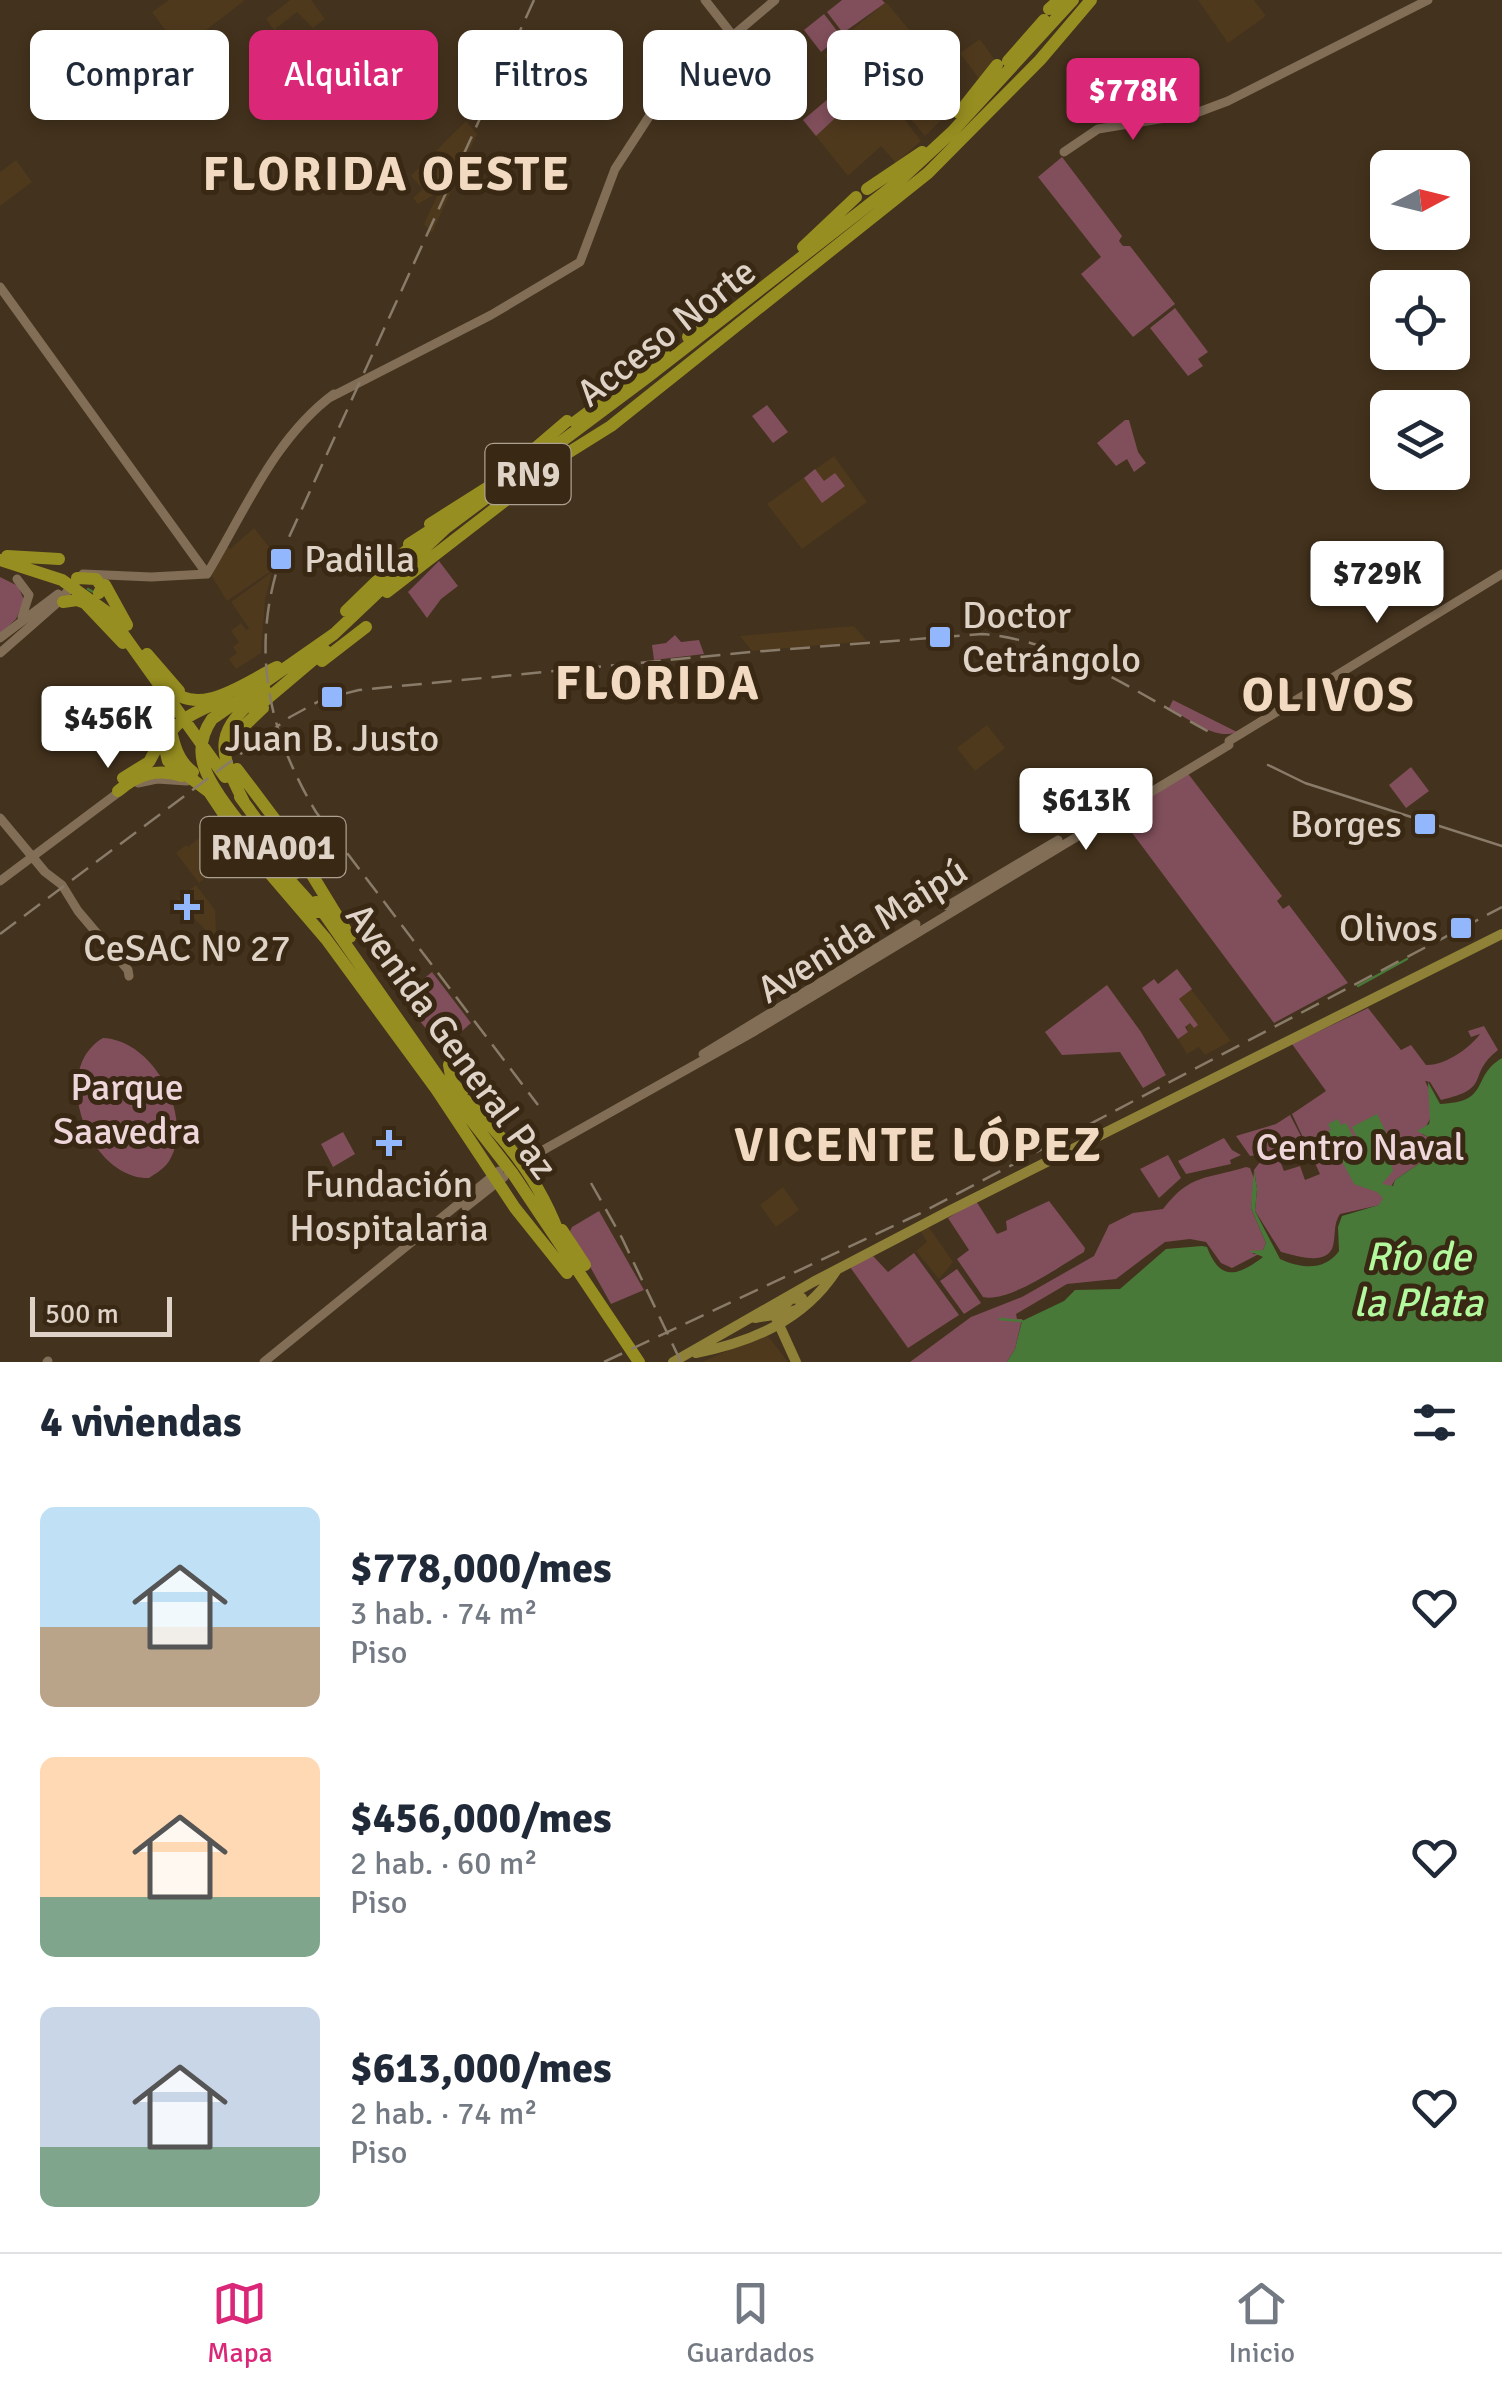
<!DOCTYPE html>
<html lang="es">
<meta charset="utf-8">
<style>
:root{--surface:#fff;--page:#f2f2f3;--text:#1f2937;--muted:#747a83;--line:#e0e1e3;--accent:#db2777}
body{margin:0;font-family:Signika,sans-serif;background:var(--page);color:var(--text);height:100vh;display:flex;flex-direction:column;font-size:38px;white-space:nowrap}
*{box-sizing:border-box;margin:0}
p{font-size:32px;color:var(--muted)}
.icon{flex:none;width:55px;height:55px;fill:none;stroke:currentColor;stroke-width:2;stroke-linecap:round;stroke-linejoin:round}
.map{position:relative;height:1362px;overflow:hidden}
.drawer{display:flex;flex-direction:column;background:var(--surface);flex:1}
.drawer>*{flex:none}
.top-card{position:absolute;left:30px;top:30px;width:1000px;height:90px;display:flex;gap:20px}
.needle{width:65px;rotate:83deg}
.tools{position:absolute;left:1370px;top:150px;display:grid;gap:20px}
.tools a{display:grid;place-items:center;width:100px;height:100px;border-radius:15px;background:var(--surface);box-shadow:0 5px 15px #0003;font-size:50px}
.scale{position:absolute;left:30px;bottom:25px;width:142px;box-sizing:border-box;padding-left:10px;border:5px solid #ded3c6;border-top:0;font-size:28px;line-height:35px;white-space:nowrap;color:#ded3c6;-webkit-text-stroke:8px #392813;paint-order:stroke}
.price{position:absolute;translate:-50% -85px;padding:0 22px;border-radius:10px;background:#fff;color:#222;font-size:32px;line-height:65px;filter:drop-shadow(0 2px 5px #0008)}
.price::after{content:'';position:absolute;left:50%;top:60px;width:30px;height:22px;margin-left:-15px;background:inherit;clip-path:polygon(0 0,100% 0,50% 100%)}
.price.on{background:var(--accent);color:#fff}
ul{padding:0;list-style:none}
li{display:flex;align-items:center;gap:30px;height:250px;padding:0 40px}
li span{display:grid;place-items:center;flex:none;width:280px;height:200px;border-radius:15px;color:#555}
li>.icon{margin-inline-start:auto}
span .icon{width:120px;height:120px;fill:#fffc;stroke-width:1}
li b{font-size:42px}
h2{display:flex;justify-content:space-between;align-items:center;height:120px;padding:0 40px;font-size:42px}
.chip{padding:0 35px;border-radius:15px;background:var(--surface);box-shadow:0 5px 15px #0003;font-size:35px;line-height:90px}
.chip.on{background:var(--accent);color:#fff}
.tab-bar{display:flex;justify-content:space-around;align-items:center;height:140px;border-top:2px solid var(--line);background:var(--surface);font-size:28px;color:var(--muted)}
.tab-bar a{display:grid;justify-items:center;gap:5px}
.tab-bar .on{color:var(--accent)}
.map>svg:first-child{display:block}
.built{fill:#4f391d}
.green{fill:#804f5b}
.water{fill:#487938}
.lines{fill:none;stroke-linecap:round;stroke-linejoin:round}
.stream{stroke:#487938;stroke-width:2.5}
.secondary{stroke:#826e57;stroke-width:9}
.primary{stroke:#8f8137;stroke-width:10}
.highway{stroke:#978e21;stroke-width:12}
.tram{stroke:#897b69;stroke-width:2.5}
.rail{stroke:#897b69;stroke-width:2.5;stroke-dasharray:20 10;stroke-linecap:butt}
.poi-dot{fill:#92b7fd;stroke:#392813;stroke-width:4}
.labels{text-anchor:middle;stroke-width:10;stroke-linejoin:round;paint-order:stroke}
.shield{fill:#392813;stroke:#aca090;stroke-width:2.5}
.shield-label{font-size:35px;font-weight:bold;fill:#ded3c6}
.street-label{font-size:38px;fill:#ded3c6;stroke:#392813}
.poi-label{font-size:38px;fill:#ded3c6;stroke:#392813}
.park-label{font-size:38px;fill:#efd6db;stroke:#392813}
.water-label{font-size:40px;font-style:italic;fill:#b3fa9e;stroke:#392813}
.district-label{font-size:48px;font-weight:bold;letter-spacing:2.5px;fill:#f1dac1;stroke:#392813}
</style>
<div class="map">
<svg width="1502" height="1362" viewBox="0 0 1502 1362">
<rect width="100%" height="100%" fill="#43321d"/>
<!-- built -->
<path class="built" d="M169,0H243L244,1L180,50L152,12Z
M290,0H311L325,19L313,28L297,12L274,30L266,19Z
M1198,0H1254L1266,16L1228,43Z
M886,2L921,44L879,79L846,35Z
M980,39L996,62L980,80L960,53Z
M842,40L859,60L848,68L854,76L831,95L825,88L840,76L824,55Z
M924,47L962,100L925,136L880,82Z
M875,81L921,141L896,163L881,146L848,176L816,136Z
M466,121L477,134L432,233L424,224L439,192L418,204L413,198L423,189L411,176Z
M16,160L32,182L0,206V172Z
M834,456L867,502L802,549L767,504Z
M254,528L277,557L274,569L227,601L211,575L226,546L230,549Z
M272,572L265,600L261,653L236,669L229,659L237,653L233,647L239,642L231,631L241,623L246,630L249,628L231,602Z
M854,626L867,641L752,651L740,636Z
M987,725L1005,748L975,771L957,748Z
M219,822L241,848L199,883L176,853L186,845L188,847Z
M196,885L215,910L216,932L212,937L177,900Z
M1191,989L1231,1041L1205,1055L1199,1047L1187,1054L1178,1039L1188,1031L1179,999Z
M783,1187L799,1210L776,1227L760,1205Z
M928,1226L953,1262L939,1279L916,1251L927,1242L920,1230Z
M763,1335L768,1336L788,1362H702Z"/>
<!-- green -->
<path class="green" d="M842,0H882L885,3L843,33L827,12Z
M824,14L841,36L821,52L804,30Z
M859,60L875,81L816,136L803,120L854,77L848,69Z
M1062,157L1122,236L1119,241L1123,246H1130L1175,304L1133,337L1081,274L1101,257L1038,177Z
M1175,308L1208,352L1198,359L1203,366L1188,376L1150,328Z
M767,405L788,432L773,443L752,416Z
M1125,420H1129L1138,452L1146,463L1134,472L1127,459L1116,466L1097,443Z
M815,469L824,481L835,473L845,486L822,503L804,478Z
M439,561L458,586L441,599L427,618L408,592Z
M0,577L18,586L24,600L16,619L0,634Z
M675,635L681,642L699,640L704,654L654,660L652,645L666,643Z
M1173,700L1237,732C1216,741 1189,719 1169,708Z
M1411,767L1429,791L1406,808L1389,785Z
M1186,771L1282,896L1277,901L1283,909L1289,905L1348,983L1274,1023L1118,814Z
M1177,969L1192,989L1179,999L1198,1025L1194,1028L1190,1023L1185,1027L1188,1032L1178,1039L1142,988L1154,979L1158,984Z
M432,972L471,1023L442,1049L401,997Z
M1107,985L1141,1032L1166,1075L1143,1088L1120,1052L1062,1055L1045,1032Z
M1368,1008L1401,1050L1411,1045L1426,1065C1445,1066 1471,1047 1480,1034L1471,1037L1468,1031L1484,1026L1498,1050C1465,1076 1494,1088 1441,1100L1430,1082L1425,1081L1430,1091V1119L1422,1134L1430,1138L1426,1159L1395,1180L1380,1205L1340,1214C1333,1225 1336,1233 1333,1246C1327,1267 1295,1255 1281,1252L1255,1211L1257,1189L1254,1170L1260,1162L1257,1155L1250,1156L1236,1136L1276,1124L1290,1115L1302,1138L1275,1148L1284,1171L1300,1166L1305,1180L1320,1174L1292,1114L1326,1091L1292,1044Z
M103,1038C156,1040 197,1123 167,1164C163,1169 155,1174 149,1178C89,1179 48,1070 103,1038Z
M343,1132L355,1154L333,1167L321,1144Z
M1224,1138L1232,1150L1241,1155L1230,1160L1231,1164L1186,1174L1178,1161Z
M1168,1155L1181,1178L1159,1198L1140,1169Z
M1246,1167L1250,1168L1255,1181L1251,1208L1266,1243L1263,1250L1252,1254H1259L1232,1268L1221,1263L1206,1242L1190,1239L1165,1242L1116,1279L1067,1284L1016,1314L1017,1319H1022L1015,1349L1007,1362H910L971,1317L1022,1297L1094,1256L1109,1225L1133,1213L1163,1209C1191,1173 1205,1180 1246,1167Z
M976,1201L997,1234L1007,1230L1006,1221L1049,1201L1085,1248L1084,1252C1060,1266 1009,1303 983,1297L957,1259L969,1250L948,1218Z
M599,1211L644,1290L611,1304L570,1231L572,1227Z
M914,1253L959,1315L908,1348L850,1267L873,1256L888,1272Z
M957,1269L981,1303L964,1314L940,1281Z"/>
<!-- water -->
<path class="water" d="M1502,1058V1362H1007L1015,1349L1022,1321L1064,1301L1075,1290L1120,1289L1166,1249L1202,1246L1207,1247C1220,1282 1238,1276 1263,1257L1249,1251L1263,1250L1266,1243L1251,1208L1254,1170L1257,1189L1255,1211L1280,1259C1300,1268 1324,1272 1339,1251L1338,1227L1342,1216L1379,1205L1383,1198L1377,1192L1354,1184L1327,1132L1331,1130L1328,1124L1338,1119L1341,1125L1346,1123L1356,1142L1344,1148L1345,1151L1360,1143L1352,1127L1377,1114L1395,1151L1385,1157L1391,1162L1393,1171L1382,1184L1393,1186L1395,1180L1426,1159L1430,1138L1417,1131L1429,1124L1430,1119L1428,1082L1440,1104C1492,1102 1470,1077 1502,1058Z"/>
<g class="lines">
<!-- stream -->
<path class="stream" d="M88,589L95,593
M1358,986L1407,959
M1000,1319L1022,1321"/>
<!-- secondary -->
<path class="secondary" d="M705,0L734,37
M1064,152L1098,129L1196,113L1228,101L1428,0
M0,287L207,574
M329,398L491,315L580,262L615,169L663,95L775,0
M207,574C244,513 274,438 334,394
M17,579L29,595L22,617
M0,638L58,594
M0,653L57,603L83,574L151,577L207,574
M1229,741L1502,574
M138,783L157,779L187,781
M0,818L45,872L62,885L78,911L128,970L129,976
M0,881L123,789
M947,906L1058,840
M703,1054L916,924
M522,1162L755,1031L1229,745
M466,1207L504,1177
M47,1362L48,1361
M264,1362L499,1171"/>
<!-- primary -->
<path class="primary" d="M755,1318C769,1315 782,1315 796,1310L803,1305L802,1298L791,1299C785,1305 778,1310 776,1318L796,1362
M696,1353C752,1342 804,1320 836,1271
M673,1362L813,1282L951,1210L1502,934"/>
<!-- highway -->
<path class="highway" d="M1049,9L1059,0
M1008,61L1044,20
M959,113L997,65
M867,189L922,152
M803,247L856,197
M688,337L713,309
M619,385L665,355
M575,422L627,383
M512,468L567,421
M430,524L493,484
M409,544L440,524
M7,556L59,559
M0,560L62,580L108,613L225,777
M77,578L96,579L102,587L99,593
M378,582L389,565L416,543
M105,585L127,625
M387,592L563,456L611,426L928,173L1040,60L1091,0
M63,602L77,600L91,605
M85,603L123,643
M346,611L382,576
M147,654L179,691
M322,661L366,627
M168,688C200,719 245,682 277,667
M160,696C174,721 168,754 193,772
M227,698C201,711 155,723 168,761L209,792L241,840L326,939L436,1089L515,1208L567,1273
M254,710L325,650
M233,749L243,727L263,708
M237,769L292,842L350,937
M123,778L149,762L163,736
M118,791C138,774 157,768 182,776
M240,797L296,873
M244,802C215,746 215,731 265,690
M316,902L444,1085L513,1174L639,1362
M318,912C289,878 213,802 203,763C199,747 203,732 212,719L334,634L446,528L649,376L898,182L952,132L1073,0
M449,1065L452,1082L462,1093
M454,1089C503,1135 540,1178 562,1242
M562,1230L585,1265"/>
<!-- tram -->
<path class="tram" d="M1268,765L1305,783L1502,846"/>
<!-- rail -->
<path class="rail" d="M534,0L285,546C249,641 265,727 316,812L538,1105
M0,934L290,717L323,699L359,690L751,652L982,634C1065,640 1143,697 1215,735
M591,1183L622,1238L681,1362
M604,1362L919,1214L1502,907"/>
</g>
<!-- markers -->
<g class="poi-dot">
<rect x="269" y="547" width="24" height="24" rx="5"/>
<rect x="928" y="625" width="24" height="24" rx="5"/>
<rect x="320" y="685" width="24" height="24" rx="5"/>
<rect x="1413" y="812" width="24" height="24" rx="5"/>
<path d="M182 892h10v10h10v10h-10v10h-10v-10h-10v-10h10z"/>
<rect x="1449" y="916" width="24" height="24" rx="5"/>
<path d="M384 1128h10v10h10v10h-10v10h-10v-10h-10v-10h10z"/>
</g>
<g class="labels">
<!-- shield labels -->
<g class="shield">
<rect x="485.5" y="444" width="85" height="60" rx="8"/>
<rect x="200.5" y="817" width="145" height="60" rx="8"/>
</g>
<g class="shield-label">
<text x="528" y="486">RN9</text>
<text x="273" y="859">RNA001</text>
</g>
<!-- street labels -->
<g class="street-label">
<text transform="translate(666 332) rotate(-38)" y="13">Acceso Norte</text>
<text transform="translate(862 930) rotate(-32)" y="13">Avenida Maipú</text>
<text transform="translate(452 1041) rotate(54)" y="13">Avenida General Paz</text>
</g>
<!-- poi labels -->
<g class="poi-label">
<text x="304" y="572" text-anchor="start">Padilla</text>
<text x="962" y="628" text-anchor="start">Doctor<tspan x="962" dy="44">Cetrángolo</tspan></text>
<text x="332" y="751">Juan B. Justo</text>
<text x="1402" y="837" text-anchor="end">Borges</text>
<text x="1438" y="941" text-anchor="end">Olivos</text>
<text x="187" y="961">CeSAC Nº 27</text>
<text x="389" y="1197">Fundación<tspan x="389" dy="44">Hospitalaria</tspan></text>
</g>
<!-- park labels -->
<g class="park-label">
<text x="127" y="1100">Parque<tspan x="127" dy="44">Saavedra</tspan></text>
<text x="1360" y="1160">Centro Naval</text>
</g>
<!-- water labels -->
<g class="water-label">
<text x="1418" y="1270">Río de<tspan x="1418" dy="46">la Plata</tspan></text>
</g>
<!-- district labels -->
<g class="district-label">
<text x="387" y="190">FLORIDA OESTE</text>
<text x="658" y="699">FLORIDA</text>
<text x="1329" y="711">OLIVOS</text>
<text x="919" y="1161">VICENTE LÓPEZ</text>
</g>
</g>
</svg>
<div class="tools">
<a><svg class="needle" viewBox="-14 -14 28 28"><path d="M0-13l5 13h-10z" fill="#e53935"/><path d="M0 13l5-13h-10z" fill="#747a83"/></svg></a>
<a><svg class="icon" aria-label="locate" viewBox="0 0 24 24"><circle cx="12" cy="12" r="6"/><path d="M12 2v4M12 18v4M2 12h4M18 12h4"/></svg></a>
<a><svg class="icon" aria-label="layers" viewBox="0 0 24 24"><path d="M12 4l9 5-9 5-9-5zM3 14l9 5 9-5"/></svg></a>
</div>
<div class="scale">500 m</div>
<b class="price on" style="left:1133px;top:143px">$778K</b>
<b class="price" style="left:1377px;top:626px">$729K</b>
<b class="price" style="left:108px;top:771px">$456K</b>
<b class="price" style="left:1086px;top:853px">$613K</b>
<div class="top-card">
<a class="chip">Comprar</a>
<a class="chip on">Alquilar</a>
<a class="chip">Filtros</a>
<a class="chip">Nuevo</a>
<a class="chip">Piso</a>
</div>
</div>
<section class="drawer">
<h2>4 viviendas<svg class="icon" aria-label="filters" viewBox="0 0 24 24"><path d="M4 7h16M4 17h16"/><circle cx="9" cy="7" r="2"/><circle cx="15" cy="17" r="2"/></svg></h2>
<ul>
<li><span style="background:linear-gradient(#bfe0f5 60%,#b9a48a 0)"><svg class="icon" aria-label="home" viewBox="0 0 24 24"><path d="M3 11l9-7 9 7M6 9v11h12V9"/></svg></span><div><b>$778,000/mes</b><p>3 hab. · 74 m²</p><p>Piso</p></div><svg class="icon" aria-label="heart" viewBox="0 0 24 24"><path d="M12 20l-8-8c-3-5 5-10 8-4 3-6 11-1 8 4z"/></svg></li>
<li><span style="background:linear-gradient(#ffd9b3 70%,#7fa58c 0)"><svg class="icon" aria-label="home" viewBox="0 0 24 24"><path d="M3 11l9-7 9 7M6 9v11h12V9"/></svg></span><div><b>$456,000/mes</b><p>2 hab. · 60 m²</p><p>Piso</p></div><svg class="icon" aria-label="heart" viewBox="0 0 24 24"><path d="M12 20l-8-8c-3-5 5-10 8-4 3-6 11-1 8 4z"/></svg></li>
<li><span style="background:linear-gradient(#c9d6e8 70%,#7fa58c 0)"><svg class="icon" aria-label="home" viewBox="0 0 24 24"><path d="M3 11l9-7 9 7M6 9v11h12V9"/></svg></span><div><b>$613,000/mes</b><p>2 hab. · 74 m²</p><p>Piso</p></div><svg class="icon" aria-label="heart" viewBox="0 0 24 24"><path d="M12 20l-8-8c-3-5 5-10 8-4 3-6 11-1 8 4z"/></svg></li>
</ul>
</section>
<nav class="tab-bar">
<a class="on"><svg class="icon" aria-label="map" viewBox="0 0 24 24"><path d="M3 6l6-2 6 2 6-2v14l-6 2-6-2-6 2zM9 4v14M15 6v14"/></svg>Mapa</a>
<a><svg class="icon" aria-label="saved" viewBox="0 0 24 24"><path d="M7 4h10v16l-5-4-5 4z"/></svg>Guardados</a>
<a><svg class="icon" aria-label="home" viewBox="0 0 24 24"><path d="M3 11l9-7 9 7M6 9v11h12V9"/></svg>Inicio</a>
</nav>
